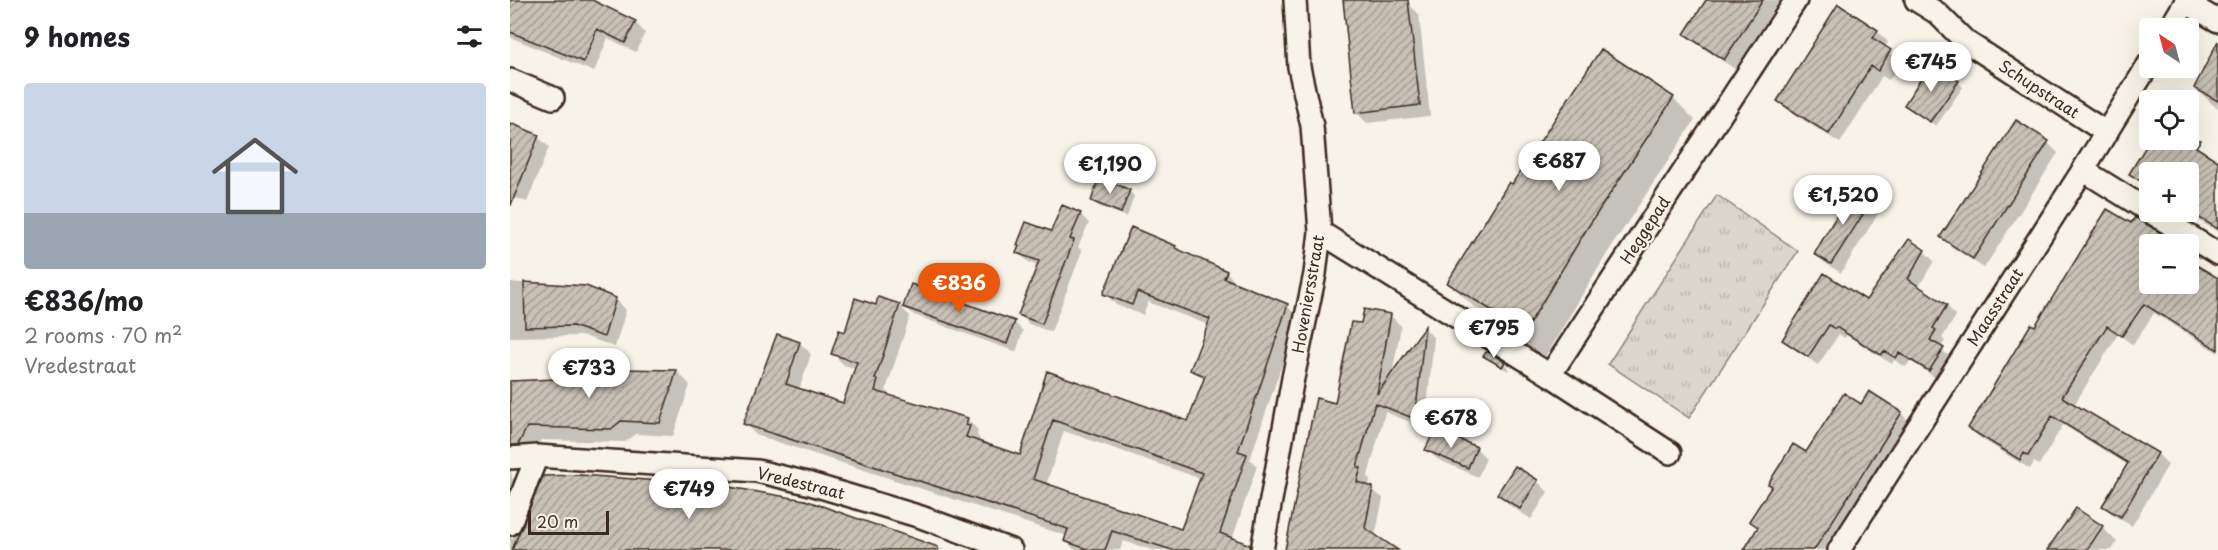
<!DOCTYPE html>
<meta charset="utf-8">
<style>
:root{--surface:#fff;--page:#f2f2f2;--text:#202124;--muted:#757577;--accent:#ea580c}
body{margin:0;font-family:"Playpen Sans",sans-serif;background:var(--page);color:var(--text);height:100vh;display:flex;flex-direction:column;font-size:22px;white-space:nowrap}
*{box-sizing:border-box;margin:0}
p{font-size:20px;color:var(--muted)}
.icon{flex:none;width:33px;height:33px;fill:none;stroke:currentColor;stroke-width:2;stroke-linecap:round;stroke-linejoin:round}
.map{position:relative;flex:1;overflow:hidden}
.panel{display:flex;flex-direction:column;background:var(--surface);width:510px}
.panel>*{flex:none}
.needle{width:39px;rotate:324deg}
.fabs{position:absolute;left:1629px;top:18px;display:grid;gap:12px}
.fabs a{display:grid;place-items:center;width:60px;height:60px;border-radius:6px;background:var(--surface);box-shadow:0 6px 24px #0002;font-size:30px}
.scale{position:absolute;left:18px;bottom:15px;width:81px;box-sizing:border-box;padding-left:6px;border:3px solid #3b2a1e;border-top:0;font-size:16px;line-height:21px;white-space:nowrap;color:#3b2a1e;-webkit-text-stroke:4px #f7f3e8;paint-order:stroke}
.price{position:absolute;translate:-50% -51px;padding:0 14px;border-radius:21px;background:#fff;color:#222;font-size:20px;line-height:39px;filter:drop-shadow(0 2px 3px #0008)}
.price::after{content:'';position:absolute;left:50%;top:36px;width:18px;height:14px;margin-left:-9px;background:inherit;clip-path:polygon(0 0,100% 0,50% 100%)}
.price.selected{background:var(--accent);color:#fff}
ul{padding:0;list-style:none}
li{display:grid;align-content:center;gap:12px;height:318px;padding:0 24px}
li span{display:grid;place-items:center;height:186px;border-radius:6px;color:#555}
li>.icon{margin-inline-start:auto}
span .icon{width:108px;height:108px;fill:#fffc;stroke-width:1}
li b{font-size:26px}
h2{display:flex;justify-content:space-between;align-items:center;height:72px;padding:0 24px;font-size:26px}
main{display:flex;flex:1;min-height:0}
.map>svg:first-child{display:block}
.grass{fill:url(#grass-tufts);stroke:#8b8074;stroke-width:1.5}
.shadow{fill:#0003;fill-rule:evenodd}
.building{fill:url(#building-hatch);stroke:#3b2a1e;stroke-width:1.5;fill-rule:evenodd}
.lines{fill:none;stroke-linecap:round;stroke-linejoin:round}
.street-casing{stroke:#3b2a1e;stroke-width:26}
.street{stroke:#f7f3e8;stroke-width:21}
.labels{text-anchor:middle;stroke-width:5;stroke-linejoin:round;paint-order:stroke}
.street-label{font-size:16px;fill:#3b2a1e;stroke:#f7f3e8}
</style>
<main>
<section class="panel">
<h2>9 homes<svg class="icon" aria-label="filters" viewBox="0 0 24 24"><path d="M4 7h16M4 17h16"/><circle cx="9" cy="7" r="2"/><circle cx="15" cy="17" r="2"/></svg></h2>
<ul>
<li><span style="background:linear-gradient(#c9d6e8 70%,#9aa5b1 0)"><svg class="icon" aria-label="home" viewBox="0 0 24 24"><path d="M3 11l9-7 9 7M6 9v11h12V9"/></svg></span><div><b>€836/mo</b><p>2 rooms · 70 m²</p><p>Vredestraat</p></div></li>
</ul>
</section>
<div class="map">
<svg width="1708" height="550" viewBox="0 0 1708 550">
<defs>
<pattern id="grass-tufts" width="24" height="20" patternUnits="userSpaceOnUse" patternTransform="scale(1.5)"><rect width="24" height="20" fill="#dbd6cb"/><path d="M3 7l-1-3M5 7V3M7 7l1-3M15 17l-1-3M17 17v-4M19 17l1-3" fill="none" stroke="#bdb8ae"/></pattern>
<pattern id="building-hatch" width="6" height="6" patternUnits="userSpaceOnUse" patternTransform="scale(1.5)"><rect width="6" height="6" fill="#c8c1b6"/><path d="M-1 1l2-2M0 6l6-6M5 7l2-2" fill="none" stroke="#a49d93"/></pattern>
</defs>
<rect width="100%" height="100%" fill="#f7f3e8"/>
<filter id="ink" filterUnits="userSpaceOnUse"><feTurbulence type="fractalNoise" baseFrequency=".0167" numOctaves="2"/><feDisplacementMap in="SourceGraphic" scale="12" xChannelSelector="R" yChannelSelector="G"/><feConvolveMatrix kernelMatrix="1 2 1 2 8 2 1 2 1" color-interpolation-filters="sRGB"/></filter>
<g filter="url(#ink)">
<!-- grass -->
<path class="grass" d="M1207,195L1288,251L1179,418L1098,364Z"/>
<!-- shadow -->
<path class="shadow" d="M0,0H78L125,22L135,33L126,52L98,38L84,72L0,37Z
M836,0H893L909,14L920,116L857,123L846,112Z
M1198,0H1270L1225,69L1187,44L1176,33Z
M1329,6L1367,31L1378,42L1374,48L1391,62L1379,80L1372,76L1330,143L1279,111L1269,101Z
M1708,44V108L1702,104L1686,88Z
M1448,82L1453,87L1426,126L1396,105Z
M1163,98L1185,120L1098,252L1032,362L1015,351L992,329L994,325L962,305L939,282L1002,186Z
M0,125L28,137L39,147L17,202L0,196Z
M1644,140H1674L1708,163V232L1675,212H1678V172H1640V190L1621,174Z
M1538,143L1548,153L1474,268L1443,248L1432,237Z
M619,191L624,196L617,217L588,206L583,201Z
M1360,203L1369,212L1331,273L1315,263L1306,254Z
M1597,211L1651,244H1640V284H1678L1708,280V353L1644,313L1623,345L1608,334L1564,405L1648,454L1658,465L1622,526L1604,516L1594,506L1618,465L1553,425L1529,465L1524,462L1520,469L1470,438L1460,428L1525,328Z
M570,214L579,223L568,247L572,251L541,332L519,324L510,315L528,266L517,261L508,252Z
M665,247L671,252L717,272L727,285L777,306L788,317L740,459L747,466L722,540L732,550H643L613,541L610,550H565L556,541L557,536L246,435L235,424L290,343L301,354L289,390L334,405L346,369L334,365L323,354L336,334L367,307L389,305L400,316L376,390L378,393L377,396L457,419L468,430L467,435L470,439L468,443L511,456L538,373L678,423L695,381L682,369L699,325L638,302L633,315L606,305L595,293ZM554,431L692,479L672,531L536,485Z
M1414,251L1424,261L1408,288L1437,306L1446,316L1432,338L1435,341L1430,348L1442,359L1429,380L1400,361L1396,367L1384,360L1382,364L1336,335L1335,338L1329,334L1308,365L1284,349L1274,339L1356,302Z
M0,282L75,288L106,299L116,310L105,347L74,336L0,337Z
M395,306L504,322L513,331L506,352L404,315Z
M881,316L891,326L882,375L915,329L924,338L915,428L875,412L858,476L860,479L859,487L873,498L865,537L872,550H775L826,405L852,325Z
M977,353L994,363L999,369L998,371L981,361L975,356Z
M139,371H167L180,385L163,436L125,434L115,442L31,440L19,458L1,467L2,479L4,478L18,492L1,534L2,539L13,530L295,501L434,550H0V382L139,378Z
M1351,406L1391,413L1401,424L1321,550H1236L1249,529L1241,521L1296,454Z
M966,448L976,458L968,477L927,459L917,449Z
M1027,481L1038,492L1021,519L999,505L989,494Z
M1566,510L1592,527L1607,542L1602,550H1539Z"/>
<!-- building -->
<path class="building" d="M0,0H82L126,21L115,43L87,29L74,62L0,32Z
M833,0H898L910,105L845,113Z
M1196,0H1253L1214,60L1174,34Z
M1328,4L1368,30L1363,38L1381,50L1368,71L1361,66L1319,134L1267,101Z
M1708,41V101L1684,88Z
M1091,49L1164,97L1076,230L1009,341L990,329L996,319L937,283L999,182L1002,184Z
M1421,63L1449,81L1420,122L1394,105Z
M1506,120L1539,141L1463,259L1430,237Z
M0,123L29,135L1,205H0Z
M1643,140H1691L1686,147L1708,161V229L1678,211V172H1640V187L1619,174L1638,143Z
M589,177L620,190L611,213L581,201Z
M1343,188L1361,202L1321,264L1304,254Z
M552,205L571,213L560,239L564,240L532,324L508,315L529,261L506,253L509,246L507,245L516,222L541,231Z
M1597,209L1621,223L1625,217L1651,233L1647,240L1654,244H1640V284H1678V260L1708,278V350L1634,304L1612,336L1597,326L1552,397L1648,453L1611,517L1592,506L1618,463L1542,416L1518,456L1514,453L1510,460L1458,428L1521,324L1525,326Z
M621,227L666,246L665,248L717,271L714,278L778,304L728,451L737,454L710,533L740,545V550H662L602,531L595,550H580L554,541L558,529L233,424L267,334L290,342L276,384L333,403L347,362L321,354L329,330L335,332L345,298L366,305L368,297L390,304L365,379L368,380L365,391L458,418L456,425L460,426L456,437L510,455L537,371L678,421L695,376L680,370L700,319L627,292L622,305L593,294ZM543,420L692,473L671,529L523,479Z
M1399,239L1415,250L1398,279L1437,305L1423,328L1426,330L1420,340L1434,348L1419,371L1389,353L1386,358L1374,351L1371,355L1326,327L1325,329L1319,325L1298,357L1272,340L1314,273L1356,300Z
M14,282L76,286L106,298L94,337L63,326L15,327Z
M401,284L505,321L497,344L393,307Z
M854,309L881,314L867,394L915,326L905,419L865,403L847,467L851,468L847,482L863,487L855,528L888,550H775L806,398L825,403L841,322L851,323Z
M977,351L995,362L992,367L973,356Z
M50,368L167,370L150,423L111,421L101,429L17,427L8,445H0V381L47,379Z
M1359,391L1392,412L1304,550H1234L1248,527L1239,521L1262,486L1258,484L1283,444L1296,452L1334,393L1351,404Z
M925,429L967,447L958,468L915,450Z
M1005,466L1028,480L1010,509L987,494Z
M70,475L190,484L213,488V486L295,500L428,547V550H2L33,476Z
M1566,508L1593,526L1577,550H1537Z"/>
<g class="lines">
<!-- street casing -->
<g class="street-casing">
<path id="street" d="M1406,0L1427,13L1455,41L1597,133
M1675,2L1708,21
M1660,28L1677,0
M0,80L43,98
M1573,170L1708,254
M810,232L1040,375L1286,0
M1040,375L1160,453
M0,458L27,456L247,471L297,483L411,517L501,550
M0,524L27,456
M752,550L783,378L805,274L810,232L802,126L789,67L785,0
M1329,550L1573,170L1640,62"/>
</g>
<!-- street -->
<use href="#street" class="street"/>
</g>
</g>
<g class="labels">
<!-- street labels -->
<g class="street-label">
<text transform="translate(1529 89) rotate(33)" y="6">Schupstraat</text>
<text transform="translate(1135 230) rotate(-57)" y="6">Heggepad</text>
<text transform="translate(798 294) rotate(-80)" y="6">Hoveniersstraat</text>
<text transform="translate(1485 307) rotate(-57)" y="6">Maasstraat</text>
<text transform="translate(291 483) rotate(14)" y="6">Vredestraat</text>
</g>
</g>
</svg>
<div class="fabs">
<a><svg class="needle" viewBox="-14 -14 28 28"><path d="M0-13l5 13h-10z" fill="#e53935"/><path d="M0 13l5-13h-10z" fill="#757577"/></svg></a>
<a><svg class="icon" aria-label="locate" viewBox="0 0 24 24"><circle cx="12" cy="12" r="6"/><path d="M12 2v4M12 18v4M2 12h4M18 12h4"/></svg></a>
<a>+</a>
<a>−</a>
</div>
<div class="scale">20 m</div>
<b class="price" style="left:1421px;top:93px">€745</b>
<b class="price" style="left:1049px;top:192px">€687</b>
<b class="price" style="left:600px;top:195px">€1,190</b>
<b class="price" style="left:1333px;top:226px">€1,520</b>
<b class="price selected" style="left:449px;top:314px">€836</b>
<b class="price" style="left:984px;top:359px">€795</b>
<b class="price" style="left:79px;top:399px">€733</b>
<b class="price" style="left:941px;top:449px">€678</b>
<b class="price" style="left:179px;top:520px">€749</b>
</div>
</main>
